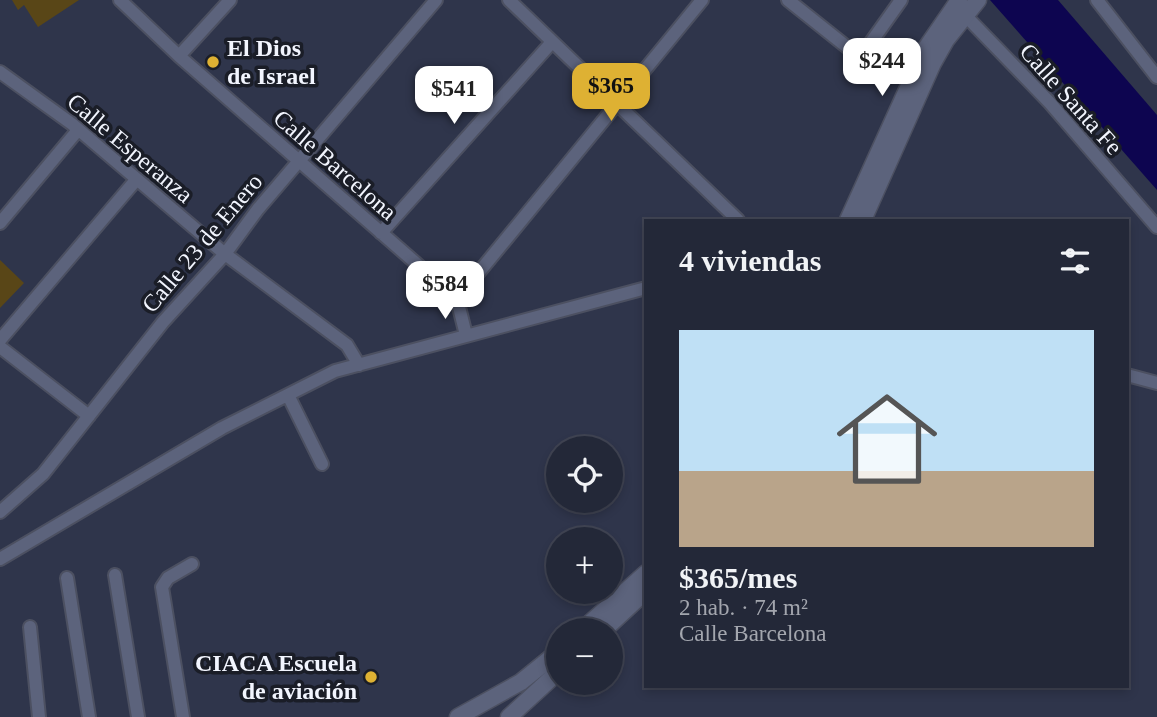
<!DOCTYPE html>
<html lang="es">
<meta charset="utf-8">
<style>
:root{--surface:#232838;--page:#2f3443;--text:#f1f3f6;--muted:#a3a6ae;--line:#404453;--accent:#deb133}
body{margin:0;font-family:Georgia,serif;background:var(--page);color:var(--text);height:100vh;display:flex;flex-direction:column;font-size:26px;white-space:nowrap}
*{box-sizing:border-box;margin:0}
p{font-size:23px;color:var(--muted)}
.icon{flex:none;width:38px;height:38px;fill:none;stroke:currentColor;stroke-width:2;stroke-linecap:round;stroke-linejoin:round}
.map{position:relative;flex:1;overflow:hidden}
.panel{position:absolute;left:644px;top:219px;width:485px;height:469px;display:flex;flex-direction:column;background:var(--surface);border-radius:0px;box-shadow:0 4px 10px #0003,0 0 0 2px var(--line)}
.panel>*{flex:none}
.tools{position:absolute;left:546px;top:436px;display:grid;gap:14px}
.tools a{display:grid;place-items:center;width:77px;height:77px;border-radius:50%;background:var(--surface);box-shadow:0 4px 10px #0003,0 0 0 2px var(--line);font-size:35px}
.price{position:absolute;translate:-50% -60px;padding:0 16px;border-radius:14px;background:#fff;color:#222;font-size:23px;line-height:46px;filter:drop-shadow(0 2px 4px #0008)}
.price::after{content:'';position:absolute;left:50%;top:42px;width:21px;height:16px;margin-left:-10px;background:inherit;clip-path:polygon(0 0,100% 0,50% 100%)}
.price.active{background:var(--accent);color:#111}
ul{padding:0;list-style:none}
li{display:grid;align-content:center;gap:14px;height:371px;padding:0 35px}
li+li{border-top:2px solid var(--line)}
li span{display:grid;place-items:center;height:217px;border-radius:0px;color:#555}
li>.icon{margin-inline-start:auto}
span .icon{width:126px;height:126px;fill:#fffc;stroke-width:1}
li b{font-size:30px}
h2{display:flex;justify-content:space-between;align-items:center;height:84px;padding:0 35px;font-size:30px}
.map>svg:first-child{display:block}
.green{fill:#594617}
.water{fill:#0d0550}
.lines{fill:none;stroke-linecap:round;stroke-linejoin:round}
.street-casing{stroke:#4c5061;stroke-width:16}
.secondary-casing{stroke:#4c5061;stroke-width:19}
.street{stroke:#5c637c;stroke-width:12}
.secondary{stroke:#5c637c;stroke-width:16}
.poi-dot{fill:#deb133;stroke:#1a1d27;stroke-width:2.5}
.labels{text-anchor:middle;stroke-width:7;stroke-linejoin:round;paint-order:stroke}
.poi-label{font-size:24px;font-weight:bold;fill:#f2f5fe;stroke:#1a1d27;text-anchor:start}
.street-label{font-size:24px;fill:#f2f5fe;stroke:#1a1d27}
</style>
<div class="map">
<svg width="1157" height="717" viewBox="0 0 1157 717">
<rect width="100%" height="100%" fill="#2f354b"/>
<!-- green -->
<path class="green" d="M12,0H79L38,27L24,5L18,10Z
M0,260L24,283L0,308Z"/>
<!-- water -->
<path class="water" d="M990,0H1058L1157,115V190Z"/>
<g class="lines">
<!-- street casing -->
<g class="street-casing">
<path id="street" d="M120,0L179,56L457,299L702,0
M509,0L738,220
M788,0L857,55H862L901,0
M1097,0L1157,77
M961,11L1050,103L1157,227
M179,56L230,0
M0,72L72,124L225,254L347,345L359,365
M0,223L78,130
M381,233L552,42
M457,299L466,335
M0,340L136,180
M0,347L89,416
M1127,375L1157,383
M288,395L322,464
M0,512L43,474L163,322L225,254L258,209L436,0
M0,559L222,428L335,371L646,288
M115,575L138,717
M67,578L89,717
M30,627L39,717
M183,717L162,587L168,578L192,564"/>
</g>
<!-- secondary casing -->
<g class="secondary-casing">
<path id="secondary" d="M848,220L926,48L959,0
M863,220L933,63L946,40L978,0
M582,630L646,573
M604,630L646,591
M458,717L521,682L558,652
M509,717L558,672"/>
</g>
<!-- street -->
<use href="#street" class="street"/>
<!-- secondary -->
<use href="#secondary" class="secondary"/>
</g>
<!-- markers -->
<g class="poi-dot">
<circle cx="213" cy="62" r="7"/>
<circle cx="371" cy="677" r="7"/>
</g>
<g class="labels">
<!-- poi labels -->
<g class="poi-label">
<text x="227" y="56">El Dios<tspan x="227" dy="28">de Israel</tspan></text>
<text x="357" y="671" text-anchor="end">CIACA Escuela<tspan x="357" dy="28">de aviación</tspan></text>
</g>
<!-- street labels -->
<g class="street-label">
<text transform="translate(1071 99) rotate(48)" y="8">Calle Santa Fe</text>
<text transform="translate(130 148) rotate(40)" y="8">Calle Esperanza</text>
<text transform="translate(335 165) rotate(41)" y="8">Calle Barcelona</text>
<text transform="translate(202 243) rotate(-50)" y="8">Calle 23 de Enero</text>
</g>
</g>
</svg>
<div class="tools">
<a><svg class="icon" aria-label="locate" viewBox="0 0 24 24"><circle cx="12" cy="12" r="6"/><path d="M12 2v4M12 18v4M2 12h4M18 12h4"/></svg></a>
<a>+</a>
<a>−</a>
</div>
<b class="price" style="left:882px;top:98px">$244</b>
<b class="price active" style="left:611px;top:123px">$365</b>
<b class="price" style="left:454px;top:126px">$541</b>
<b class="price" style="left:445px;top:321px">$584</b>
<section class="panel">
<h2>4 viviendas<svg class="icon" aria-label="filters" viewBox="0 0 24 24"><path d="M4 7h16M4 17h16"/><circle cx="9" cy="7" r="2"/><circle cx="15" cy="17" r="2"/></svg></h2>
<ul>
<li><span style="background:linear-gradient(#bfe0f5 65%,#b9a48a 0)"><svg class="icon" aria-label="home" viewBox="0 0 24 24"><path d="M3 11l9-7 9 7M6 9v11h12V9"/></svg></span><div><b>$365/mes</b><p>2 hab. · 74 m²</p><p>Calle Barcelona</p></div></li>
</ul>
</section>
</div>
